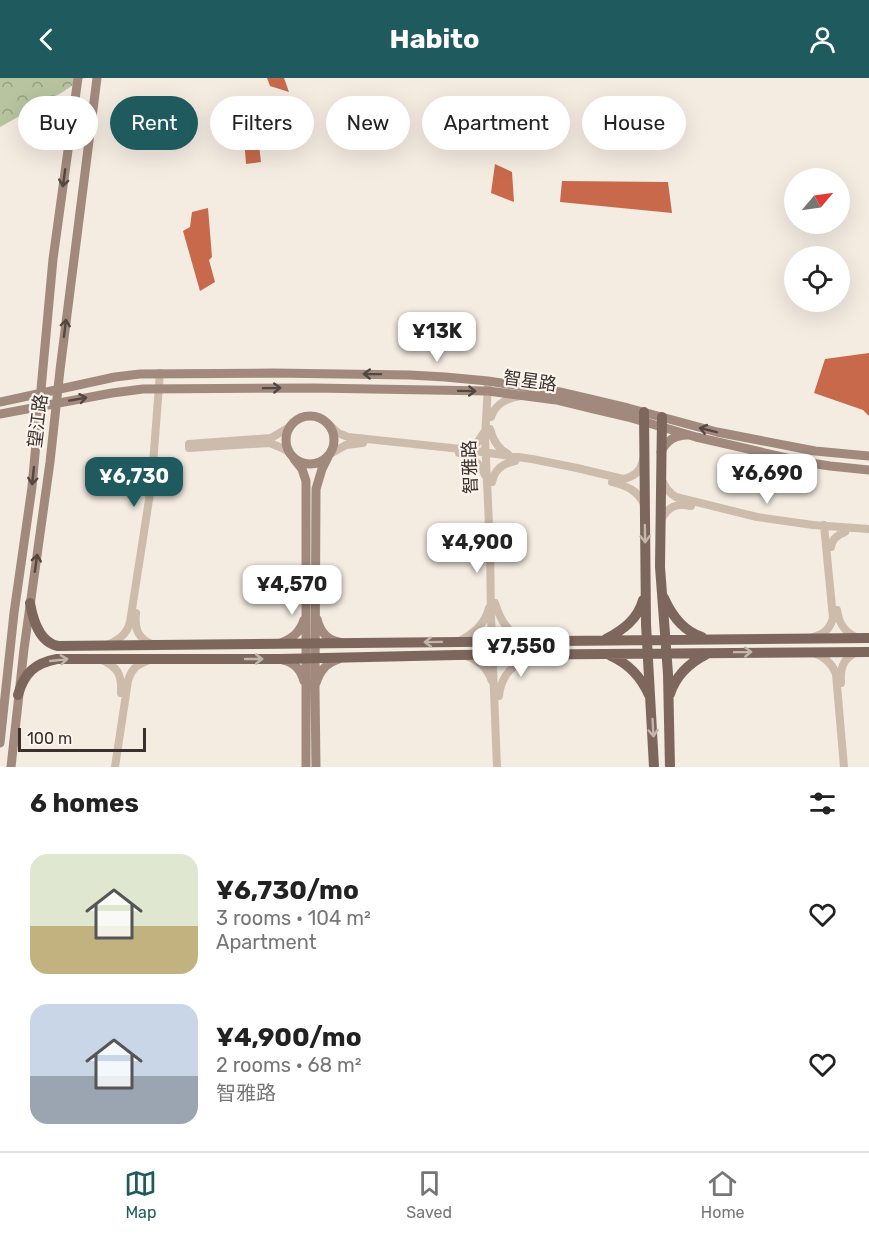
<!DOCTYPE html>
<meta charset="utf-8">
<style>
:root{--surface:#fff;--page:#f6f6f6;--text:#222;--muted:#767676;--line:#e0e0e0;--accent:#1f5a5e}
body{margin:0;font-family:Rubik,"Noto Sans SC",sans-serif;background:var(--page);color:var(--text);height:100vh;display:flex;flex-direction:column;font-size:22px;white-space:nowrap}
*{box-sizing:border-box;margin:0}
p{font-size:20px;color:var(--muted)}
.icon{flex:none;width:33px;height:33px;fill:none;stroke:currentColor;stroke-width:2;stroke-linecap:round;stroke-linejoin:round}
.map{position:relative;height:689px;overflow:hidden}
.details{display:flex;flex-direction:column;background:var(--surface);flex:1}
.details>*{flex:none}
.banner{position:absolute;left:18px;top:18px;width:834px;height:54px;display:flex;gap:12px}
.needle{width:39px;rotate:61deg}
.controls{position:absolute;left:784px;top:90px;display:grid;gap:12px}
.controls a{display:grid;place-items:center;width:66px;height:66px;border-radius:50%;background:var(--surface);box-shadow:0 6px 24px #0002;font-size:30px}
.scale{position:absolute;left:18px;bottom:15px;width:128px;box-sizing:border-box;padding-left:6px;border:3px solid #3b302b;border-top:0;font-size:16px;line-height:21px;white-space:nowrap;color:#3b302b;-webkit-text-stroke:4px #fbf5ee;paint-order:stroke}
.price{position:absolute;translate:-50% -51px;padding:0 14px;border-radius:12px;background:#fff;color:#222;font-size:20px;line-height:39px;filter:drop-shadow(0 2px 3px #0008)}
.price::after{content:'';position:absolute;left:50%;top:36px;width:18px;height:14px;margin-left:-9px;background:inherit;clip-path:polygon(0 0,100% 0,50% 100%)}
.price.current{background:var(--accent);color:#fff}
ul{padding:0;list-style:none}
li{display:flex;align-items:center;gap:18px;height:150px;padding:0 30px}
li span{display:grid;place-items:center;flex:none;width:168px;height:120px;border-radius:18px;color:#555}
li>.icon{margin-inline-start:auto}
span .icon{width:72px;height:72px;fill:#fffc;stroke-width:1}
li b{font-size:26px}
h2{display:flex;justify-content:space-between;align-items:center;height:72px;padding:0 30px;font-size:26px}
.pill{padding:0 21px;border-radius:27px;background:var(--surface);box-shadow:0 6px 24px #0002;font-size:21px;line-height:54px}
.pill.current{background:var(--accent);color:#fff}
header{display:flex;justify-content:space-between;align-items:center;height:78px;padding:0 30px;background:var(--accent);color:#fff;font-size:27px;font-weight:700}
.menu{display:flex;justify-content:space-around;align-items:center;height:84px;border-top:2px solid var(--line);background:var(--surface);font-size:16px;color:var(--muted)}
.menu a{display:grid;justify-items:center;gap:3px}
.menu .current{color:var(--accent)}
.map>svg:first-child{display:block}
.forest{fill:url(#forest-crowns)}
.building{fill:#c8694b}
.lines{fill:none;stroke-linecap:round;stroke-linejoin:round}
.tertiary{stroke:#cdbbac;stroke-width:8}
.secondary{stroke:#a18a7d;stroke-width:9}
.primary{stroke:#7d675c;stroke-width:10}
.oneway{stroke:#544640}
.oneway2{stroke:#c2b5ac}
.labels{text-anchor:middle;stroke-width:4.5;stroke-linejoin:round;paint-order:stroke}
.street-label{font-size:18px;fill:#3b302b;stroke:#fbf5ee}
</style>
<header><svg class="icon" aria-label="back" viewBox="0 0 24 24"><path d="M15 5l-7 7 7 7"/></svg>Habito<svg class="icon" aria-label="person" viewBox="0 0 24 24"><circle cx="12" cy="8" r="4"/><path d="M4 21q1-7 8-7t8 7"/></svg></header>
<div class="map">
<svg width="869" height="689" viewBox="0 0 869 689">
<defs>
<pattern id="forest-crowns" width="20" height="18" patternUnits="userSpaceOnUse" patternTransform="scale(1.5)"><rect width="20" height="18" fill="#b8c4a0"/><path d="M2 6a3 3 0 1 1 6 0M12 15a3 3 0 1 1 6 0" fill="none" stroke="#97a083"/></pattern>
</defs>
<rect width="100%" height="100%" fill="#f4ebe1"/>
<!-- forest -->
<path class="forest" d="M0,0H84L61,15L0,49Z"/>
<!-- building -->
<path class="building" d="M267,0H284L289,14L270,8Z
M258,58L261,84L246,86L244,60Z
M495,86L512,94L514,124L491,115Z
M562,103L668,104L672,135L560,124Z
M208,130L212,179L209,182L215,204L200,213L183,153L190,149L192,134Z
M869,275V338L863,332L814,315L825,281Z"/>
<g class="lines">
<!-- tertiary -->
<path class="tertiary" d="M488,307L485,360L490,468L491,538L497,689
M491,339C495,326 508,320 520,318
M330,347L338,355L348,359L461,371L532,381L577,390L623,401C634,399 641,393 643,382
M288,350L271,360L189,366V370L270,365L282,370L289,374
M490,351C493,362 498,371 508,376
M464,370L477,365L485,353
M459,375C472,379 479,384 485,397
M330,376L346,367L363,365
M662,402C665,410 669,415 676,419L757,439L813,447L869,451
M492,404C495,391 502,386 515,383
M612,404C627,408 637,412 644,426
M661,442C668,428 677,425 691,428
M831,469C832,461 837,457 845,454
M495,525C500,542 509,558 527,562
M837,532C839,546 845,555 858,560
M136,535C134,551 138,561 154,567
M813,559C824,556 830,551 833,540L824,447
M459,563C474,556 485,546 489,530
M107,567C119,562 127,556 130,544L149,422L153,386L160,295
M814,575C825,579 832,585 836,596L844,689
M466,578C480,583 487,590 492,603
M100,581C118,589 122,596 121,615
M841,605C840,590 843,580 857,574
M499,618C501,596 514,586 533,577
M115,689L128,603C131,592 136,587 147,583"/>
<!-- secondary -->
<path class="secondary" d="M0,324L115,299L140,296L273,295L410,297L445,299L488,303L560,314L628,330L717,354L815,373L869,378
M0,336L112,315L143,311L314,310L488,313L556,322L589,330L628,339L696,359L804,384L830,388L869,392
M286 362a24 24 0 1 1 48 0a24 24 0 1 1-48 0Z
M661,374C666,363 675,357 687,357
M294,381L302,391L306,403V689
M317,541C320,553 327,562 339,564
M281,565C293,560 300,554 304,542
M283,582C294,584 301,592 304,603
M316,605C320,593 326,585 339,581
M0,665L14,535L32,409L53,181L78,0
M11,689L24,571L50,384L60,292L97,0
M316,689L315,610L316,411L322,391L328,379"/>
<!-- primary -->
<path class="primary" d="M644,334L646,546L654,689
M662,339L660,489L668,596L670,689
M664,520C672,538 683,553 702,559
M30,525C33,542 39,564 58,568C329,566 599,562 869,560
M606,561C623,552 638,541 643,522
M611,578C629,586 641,599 649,617
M670,616C676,597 689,585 707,576
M18,617C24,595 35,585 57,581H280L457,577L869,574"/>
</g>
<!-- one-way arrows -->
<defs><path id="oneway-shaft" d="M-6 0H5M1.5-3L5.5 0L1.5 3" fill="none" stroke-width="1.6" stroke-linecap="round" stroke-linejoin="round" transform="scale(1.5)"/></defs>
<g class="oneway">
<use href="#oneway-shaft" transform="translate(64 100) rotate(98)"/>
<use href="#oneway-shaft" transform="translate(65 250) rotate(-83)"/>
<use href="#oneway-shaft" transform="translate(372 296) rotate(-179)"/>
<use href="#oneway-shaft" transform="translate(272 310) rotate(-1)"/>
<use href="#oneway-shaft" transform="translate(467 313) rotate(1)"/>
<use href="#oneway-shaft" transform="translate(78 321) rotate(-10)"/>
<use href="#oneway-shaft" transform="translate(708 352) rotate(-166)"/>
<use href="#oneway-shaft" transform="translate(33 398) rotate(96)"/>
<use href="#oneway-shaft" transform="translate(36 485) rotate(-82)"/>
</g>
<g class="oneway2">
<use href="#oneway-shaft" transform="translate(645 456) rotate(89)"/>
<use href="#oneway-shaft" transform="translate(433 564) rotate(179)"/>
<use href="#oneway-shaft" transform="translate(743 574) rotate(-1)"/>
<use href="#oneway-shaft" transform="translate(254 581)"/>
<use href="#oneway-shaft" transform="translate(59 582) rotate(-6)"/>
<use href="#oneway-shaft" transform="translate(653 650) rotate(87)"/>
</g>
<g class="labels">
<!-- street labels -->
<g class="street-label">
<text transform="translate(530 303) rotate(8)" y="6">智星路</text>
<text transform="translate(38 343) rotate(-83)" y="6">望江路</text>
<text transform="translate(470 389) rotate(-92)" y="6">智雅路</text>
</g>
</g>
</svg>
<div class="controls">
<a><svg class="needle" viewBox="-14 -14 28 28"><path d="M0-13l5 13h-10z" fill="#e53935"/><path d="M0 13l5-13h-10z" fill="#767676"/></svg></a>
<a><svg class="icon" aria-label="locate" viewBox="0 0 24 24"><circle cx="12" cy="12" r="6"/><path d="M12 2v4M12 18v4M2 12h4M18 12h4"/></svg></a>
</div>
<div class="scale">100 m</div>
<b class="price" style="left:437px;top:285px">¥13K</b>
<b class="price" style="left:767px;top:427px">¥6,690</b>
<b class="price current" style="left:134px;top:430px">¥6,730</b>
<b class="price" style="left:477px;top:496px">¥4,900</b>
<b class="price" style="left:292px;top:538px">¥4,570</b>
<b class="price" style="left:521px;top:600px">¥7,550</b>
<div class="banner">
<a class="pill">Buy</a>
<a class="pill current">Rent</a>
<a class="pill">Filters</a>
<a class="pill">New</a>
<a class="pill">Apartment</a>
<a class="pill">House</a>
</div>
</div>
<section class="details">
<h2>6 homes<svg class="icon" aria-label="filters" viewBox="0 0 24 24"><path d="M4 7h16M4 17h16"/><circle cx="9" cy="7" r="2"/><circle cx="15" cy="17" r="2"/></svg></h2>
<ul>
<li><span style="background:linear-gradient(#dfe7d0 60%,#c2b280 0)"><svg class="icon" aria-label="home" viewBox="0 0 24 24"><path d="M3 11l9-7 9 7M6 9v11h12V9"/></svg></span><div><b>¥6,730/mo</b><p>3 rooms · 104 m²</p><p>Apartment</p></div><svg class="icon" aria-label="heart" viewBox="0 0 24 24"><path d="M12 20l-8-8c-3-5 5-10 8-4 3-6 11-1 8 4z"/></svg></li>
<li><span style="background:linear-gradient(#c9d6e8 60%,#9aa5b1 0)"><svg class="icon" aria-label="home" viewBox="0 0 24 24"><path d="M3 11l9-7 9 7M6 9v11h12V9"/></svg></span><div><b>¥4,900/mo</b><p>2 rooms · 68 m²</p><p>智雅路</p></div><svg class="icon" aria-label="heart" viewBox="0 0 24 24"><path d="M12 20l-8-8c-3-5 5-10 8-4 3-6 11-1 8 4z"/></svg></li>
</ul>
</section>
<nav class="menu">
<a class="current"><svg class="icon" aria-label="map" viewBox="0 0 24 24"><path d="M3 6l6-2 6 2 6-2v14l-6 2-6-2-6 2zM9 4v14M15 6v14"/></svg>Map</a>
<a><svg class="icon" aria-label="saved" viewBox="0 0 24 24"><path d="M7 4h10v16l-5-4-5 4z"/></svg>Saved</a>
<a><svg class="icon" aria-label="home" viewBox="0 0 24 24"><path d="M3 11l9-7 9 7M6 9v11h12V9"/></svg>Home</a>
</nav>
